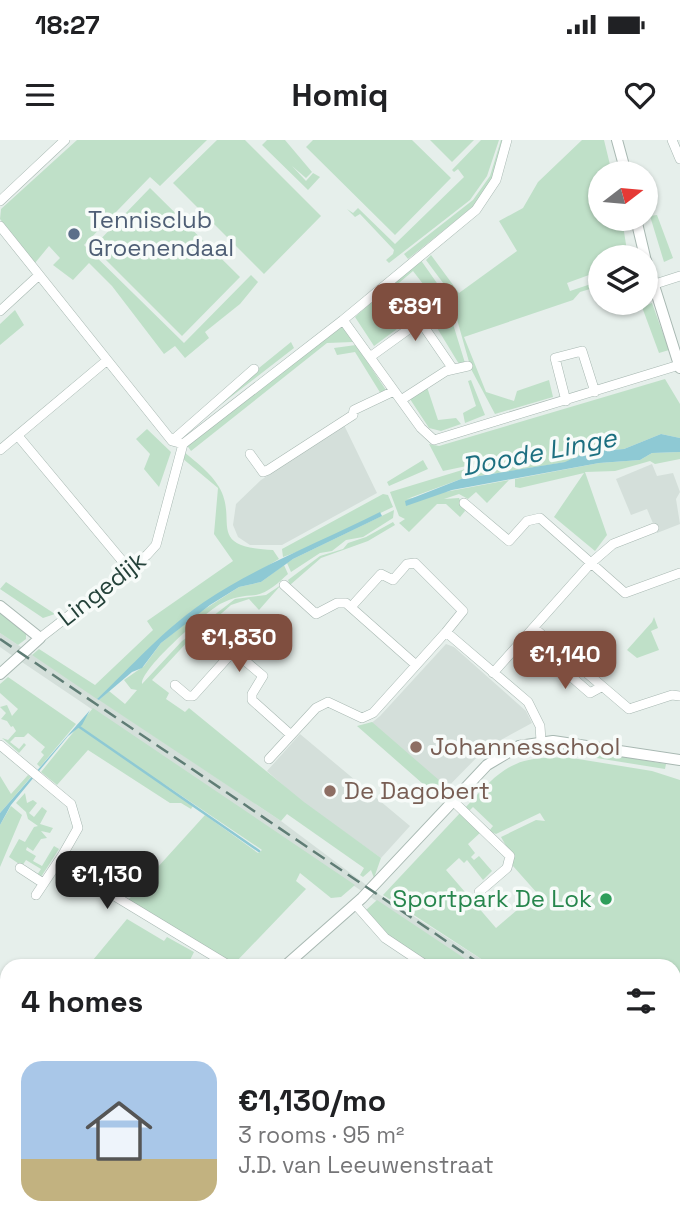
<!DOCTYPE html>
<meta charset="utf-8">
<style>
:root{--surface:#fff;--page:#f2f2f2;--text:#202124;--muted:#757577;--line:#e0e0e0;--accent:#7f4e3f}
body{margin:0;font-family:"Space Grotesk",sans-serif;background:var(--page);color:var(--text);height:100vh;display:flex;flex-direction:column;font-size:26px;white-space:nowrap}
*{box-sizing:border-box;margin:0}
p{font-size:23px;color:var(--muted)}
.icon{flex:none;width:38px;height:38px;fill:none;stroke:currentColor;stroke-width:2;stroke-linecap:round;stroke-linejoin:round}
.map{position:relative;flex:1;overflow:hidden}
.sheet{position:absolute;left:0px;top:819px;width:681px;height:273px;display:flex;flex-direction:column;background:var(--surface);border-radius:21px 21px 0 0;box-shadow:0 2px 5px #0004}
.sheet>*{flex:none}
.needle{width:46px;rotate:74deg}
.tools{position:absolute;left:588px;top:21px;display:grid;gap:14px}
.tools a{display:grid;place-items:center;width:70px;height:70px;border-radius:50%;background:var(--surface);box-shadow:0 2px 5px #0004;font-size:35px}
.price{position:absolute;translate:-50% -60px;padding:0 16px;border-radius:14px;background:var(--accent);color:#fff;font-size:23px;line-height:46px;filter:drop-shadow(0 2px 4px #0008)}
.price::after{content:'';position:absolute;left:50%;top:42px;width:21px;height:16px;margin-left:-10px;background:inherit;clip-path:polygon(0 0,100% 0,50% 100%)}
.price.active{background:#222;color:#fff}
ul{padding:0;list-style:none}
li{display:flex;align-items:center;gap:21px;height:175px;padding:0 21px}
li+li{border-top:2px solid var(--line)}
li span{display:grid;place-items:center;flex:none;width:196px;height:140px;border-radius:21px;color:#555}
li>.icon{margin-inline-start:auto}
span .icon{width:84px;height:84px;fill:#fffc;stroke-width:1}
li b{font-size:30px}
h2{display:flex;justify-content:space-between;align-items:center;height:84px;padding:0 21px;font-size:30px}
.status{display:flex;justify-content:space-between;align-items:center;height:49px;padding:0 35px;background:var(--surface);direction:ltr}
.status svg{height:19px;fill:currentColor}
header{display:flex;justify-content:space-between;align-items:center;height:91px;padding:0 21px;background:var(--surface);font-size:32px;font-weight:600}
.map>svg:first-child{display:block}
.built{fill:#d4dfda}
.green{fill:#bfe0c8}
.water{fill:#8ec9d4}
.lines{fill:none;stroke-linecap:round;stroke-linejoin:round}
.stream{stroke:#8ec9d4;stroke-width:2.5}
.minor-casing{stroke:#a8b8b2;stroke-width:10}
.tertiary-casing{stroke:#a8b8b2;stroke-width:12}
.minor{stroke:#fff;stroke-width:9}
.tertiary{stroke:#fff;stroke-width:10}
.rail{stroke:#5f7d75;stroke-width:2.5;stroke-dasharray:14 7;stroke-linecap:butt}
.service-dot{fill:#5c6f8a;stroke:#f7fbf9;stroke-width:2.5}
.education-dot{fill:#8d6e63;stroke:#f7fbf9;stroke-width:2.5}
.leisure-dot{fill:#2e9e5b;stroke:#f7fbf9;stroke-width:2.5}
.labels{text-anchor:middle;stroke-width:7;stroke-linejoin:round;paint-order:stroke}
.service-label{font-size:24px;fill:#4e5e75;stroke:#f7fbf9;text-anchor:start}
.street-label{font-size:24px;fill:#24423a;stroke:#f7fbf9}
.education-label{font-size:24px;fill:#785e54;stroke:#f7fbf9;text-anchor:start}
.leisure-label{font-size:24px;fill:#27864d;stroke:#f7fbf9;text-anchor:end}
.water-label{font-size:26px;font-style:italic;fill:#1c6f80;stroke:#f7fbf9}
</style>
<div class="status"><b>18:27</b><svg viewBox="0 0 49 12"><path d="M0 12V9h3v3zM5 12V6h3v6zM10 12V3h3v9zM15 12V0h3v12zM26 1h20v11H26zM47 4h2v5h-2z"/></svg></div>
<header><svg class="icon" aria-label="menu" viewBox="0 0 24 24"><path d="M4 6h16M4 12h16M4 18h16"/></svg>Homiq<svg class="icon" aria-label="heart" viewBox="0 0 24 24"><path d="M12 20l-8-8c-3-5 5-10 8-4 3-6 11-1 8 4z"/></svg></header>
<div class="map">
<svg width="680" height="1092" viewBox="0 0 680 1092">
<rect width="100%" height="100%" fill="#e6efeb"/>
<!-- built -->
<path class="built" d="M344,285L377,353L282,405H250L238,397L233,385L236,364L261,340Z
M652,324L657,336L673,333L680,352L676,359L680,384L657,393L647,369L631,375L616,339Z
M0,493L281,681L377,753L492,826H476L424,793L10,514L0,507Z
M446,504L454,507L526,571L532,583L486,608L438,657L358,586L369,585L380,576Z
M300,594L410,686L381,718L303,663L267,631Z"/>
<!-- green -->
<path class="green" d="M77,0H207L160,46L150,37L84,105L184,203L251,135L258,142L240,164L205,192L209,198L185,218L175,206L164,214L112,146L89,123L73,140L53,125L60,118L49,106L35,123L0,79L1,69Z
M217,0H245L321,76L264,134L173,43Z
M267,0H285L312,32L306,38L292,26L306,41L313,33L320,37L308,50L262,5Z
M313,0H412L451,38L395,95L306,7Z
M430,0H474L452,22Z
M481,0H499L487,36L470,60L389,123L386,120L393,114L394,110L360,74L355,77L347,69L353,73L358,68L395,104L464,37L458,29L454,32L452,30Z
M501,0H505L490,45L474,66L408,119L404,114L473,60L490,36Z
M582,0H604L612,33H600V79H622L628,117H600V131L567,143L570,151L600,141V146L580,152L573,160L464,197L486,252L514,261L517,251L549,240L553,257L495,274L471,229L449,151L426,120L431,115L459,153L517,111L499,81L523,68L538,42Z
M150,48L240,137L182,196L93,107Z
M657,75L673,118L664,122L650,76Z
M420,119L439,146L430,153L413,131L380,159L401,186L374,206L355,177Z
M652,163L669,210L659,213L642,167Z
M15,170L24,185L0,205V184Z
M449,171L465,223L459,224L434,183Z
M341,183L353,202L327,203L191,311L186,304Z
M291,202L294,208L219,266L216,263Z
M356,205L386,250L381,254L355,212L337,215L334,208Z
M665,239L680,264V298L661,294L624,309L586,312L566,322L461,339L407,359L509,340L487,363L476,352L468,359L459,354L444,359L459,358L465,371L460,377L446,364H437L409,392L399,383L405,379L399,376L390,352L495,320L443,331L429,304L439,306Z
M471,240L485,275L465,283L463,273L476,266L468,241Z
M427,247L438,280L456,278L461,284L441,291L429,288L410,259Z
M147,289L171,312L159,347L144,329L150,314L136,299Z
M184,312C196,322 211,333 219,347C239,381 204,407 273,410L279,419L190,472L97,559L32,515L39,509L95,545L153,490L147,481L233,421L214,394L218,348L182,318Z
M680,312V319L655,324L650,321L615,331L585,332L607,395L595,411L554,377L584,333L520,348L515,347V339L599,323L640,320L652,313Z
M423,320L428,329L389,346L387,342Z
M383,354L388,355L393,367L305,409L283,417L282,409Z
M394,370L393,378L363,397L346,400L332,411L320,413L291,432L287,423L293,419Z
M393,382L395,385L368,401L321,418L290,445L288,440L320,416L343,409L348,403L366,397Z
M284,425L288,434C279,442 268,453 256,455C242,456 234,457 220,464C205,473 141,528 142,544L182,501L207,483L210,486L191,498L152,540L169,553L166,559L185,572L189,568L304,662L381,718L374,738L371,730L363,737L360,735L364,728L287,674L281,681L99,560L109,551L125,564L137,550L131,549L124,540L144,526L161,503L197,474L239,447L261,442Z
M6,442L55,474L43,478L0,449Z
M281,445L259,470L249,459L231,465L214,480L213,476L235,459L266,455Z
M0,470L26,491V499L18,505L0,493Z
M654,477L658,488L651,491L659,510L637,518L627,510L652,482Z
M8,537L76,584L40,627L37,624L44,615L41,612L45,607L28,593L24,597H15L10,602L19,609L24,603L26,605L19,613L2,598L8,600L16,591L13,586L11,587L7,581L1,579L6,573L0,567L7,565L12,576L18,569L0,553V544Z
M93,568L355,745L341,757L331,758L300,733L296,741L306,749L234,824L128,760L205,675L258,713L262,710L161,642L193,666L191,669L181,663H170L88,610L57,645L41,632Z
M372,582L447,647L438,657L357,586Z
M560,606L666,624L665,629L559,612Z
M572,618L652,631L680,640V938L674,934V826H492L383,755L460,673L481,692L468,704L475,713L471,717L474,720L479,716L492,731L483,740L467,720L464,723L459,718L446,730L496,788L537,753L513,726V718L501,697L536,680L545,681L540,673L496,694L489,691L493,686L473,667L469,671L465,668C503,627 513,615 572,618Z
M28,635L31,637L0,673V636L11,654Z
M25,653L27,663L33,660L37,663L29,673L34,677L42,667L47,671L40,684L53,688L50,693L41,691L47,698L41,699L33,711L27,707L26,710L36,716L33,721L42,726L54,706L59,709L41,737L37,735L41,729L26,720L22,726L9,717L19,699L25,702L34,687L38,686L28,679L26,672L16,663Z
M11,666L22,675L0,727V685Z
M377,760L476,826H432L389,796L366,770Z
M127,779L164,801L167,797L194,812L187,826H88Z
M7,932V1002L0,1001C0,978 0,953 7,932Z"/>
<!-- water -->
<path class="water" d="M661,294L680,298V312L652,313L640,320L599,323L452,350L406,366L405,361L461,339L565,322L586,312L624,309Z
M380,372L382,376L293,419L261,442L239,447L210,465L161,503L142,528L132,532L99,560L97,559C132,526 164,489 204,462C259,425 321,402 380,372Z
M90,570L82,585L68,596L11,665L0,685V673Z"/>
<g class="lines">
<!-- stream -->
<path class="stream" d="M78,586L259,711"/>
<!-- minor casing -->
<g class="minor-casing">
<path id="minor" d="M672,0L680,19
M0,61L65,0
M0,86L172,301L183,304
M652,145L680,136
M0,171L38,136
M343,180L421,288L434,300L679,225
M420,181L444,162
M370,217L420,181L453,229
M401,260L446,231L468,226
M566,261L555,218L582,211L595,252
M18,296L129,429
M172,301L254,229
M0,310L105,222
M250,314L263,332L268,330L353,275L354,270L394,251
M464,363L509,401L527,381L540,378L625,453L680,433
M284,445L316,474L337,463H346L416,525
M351,467L381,434L393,440L407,424L415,423L463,471L446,492
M534,488L629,569L672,555L680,556
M40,498L147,415L156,405L183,304L343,180L476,70L496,40L507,0
M566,516L560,527L590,553L601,547
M493,533L591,423L613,404L654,388
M175,545L188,556H193L230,515L236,513L263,536L252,554V560L291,595
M0,605L71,664L78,688L62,716L65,726L230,826
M269,619L316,568L328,562L362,578L373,573L446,492L528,562L540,586L541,601
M453,661L510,716L507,728L479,752
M20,728L43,743
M36,755L62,716
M355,764L385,798L427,826
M674,991L680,995
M224,1085L234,1092
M478,1086L482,1092
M79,1092L83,1085
M194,1092L199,1085
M287,1092L293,1085
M376,1092L381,1085
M560,1092L562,1085"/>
</g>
<!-- tertiary casing -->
<g class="tertiary-casing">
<path id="tertiary" d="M617,0L626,33
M636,79L645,117
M646,120L680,228
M0,466L40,498L0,534
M285,826L362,758L487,625L519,606L553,601L680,620
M0,1008L7,1009"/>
</g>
<!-- minor -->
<use href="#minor" class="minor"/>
<!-- tertiary -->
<use href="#tertiary" class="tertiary"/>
<!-- rail -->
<path class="rail" d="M0,499L483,826
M674,940L680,943"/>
</g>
<!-- markers -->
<circle class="service-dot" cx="74" cy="94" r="7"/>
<g class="education-dot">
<circle cx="416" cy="607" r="7"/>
<circle cx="330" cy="651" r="7"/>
</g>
<circle class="leisure-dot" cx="606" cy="759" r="7"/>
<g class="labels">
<!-- service labels -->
<g class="service-label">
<text x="88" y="88">Tennisclub<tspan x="88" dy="28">Groenendaal</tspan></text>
</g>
<!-- street labels -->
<g class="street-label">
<text transform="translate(102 449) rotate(-38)" y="8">Lingedijk</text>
</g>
<!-- education labels -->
<g class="education-label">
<text x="430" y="615">Johannesschool</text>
<text x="344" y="659">De Dagobert</text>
</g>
<!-- leisure labels -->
<g class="leisure-label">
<text x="592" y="767">Sportpark De Lok</text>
</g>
<!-- water labels -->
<g class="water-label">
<text transform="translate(539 312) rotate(-11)" y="9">Doode Linge</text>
</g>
</g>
</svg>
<div class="tools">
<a><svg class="needle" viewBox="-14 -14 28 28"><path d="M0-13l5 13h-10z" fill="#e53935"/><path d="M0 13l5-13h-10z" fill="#757577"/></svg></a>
<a><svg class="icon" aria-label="layers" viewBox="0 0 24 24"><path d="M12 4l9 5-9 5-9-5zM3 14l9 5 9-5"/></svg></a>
</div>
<b class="price" style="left:415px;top:203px">€891</b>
<b class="price" style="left:239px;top:534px">€1,830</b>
<b class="price" style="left:565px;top:551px">€1,140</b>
<b class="price active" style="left:107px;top:771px">€1,130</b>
<section class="sheet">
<h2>4 homes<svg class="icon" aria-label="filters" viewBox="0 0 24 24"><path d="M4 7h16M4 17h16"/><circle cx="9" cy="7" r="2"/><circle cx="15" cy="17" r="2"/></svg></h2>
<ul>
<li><span style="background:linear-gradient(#a9c7e8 70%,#c2b280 0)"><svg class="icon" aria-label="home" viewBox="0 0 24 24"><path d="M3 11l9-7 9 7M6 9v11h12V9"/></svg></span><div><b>€1,130/mo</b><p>3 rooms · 95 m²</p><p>J.D. van Leeuwenstraat</p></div></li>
</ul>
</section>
</div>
